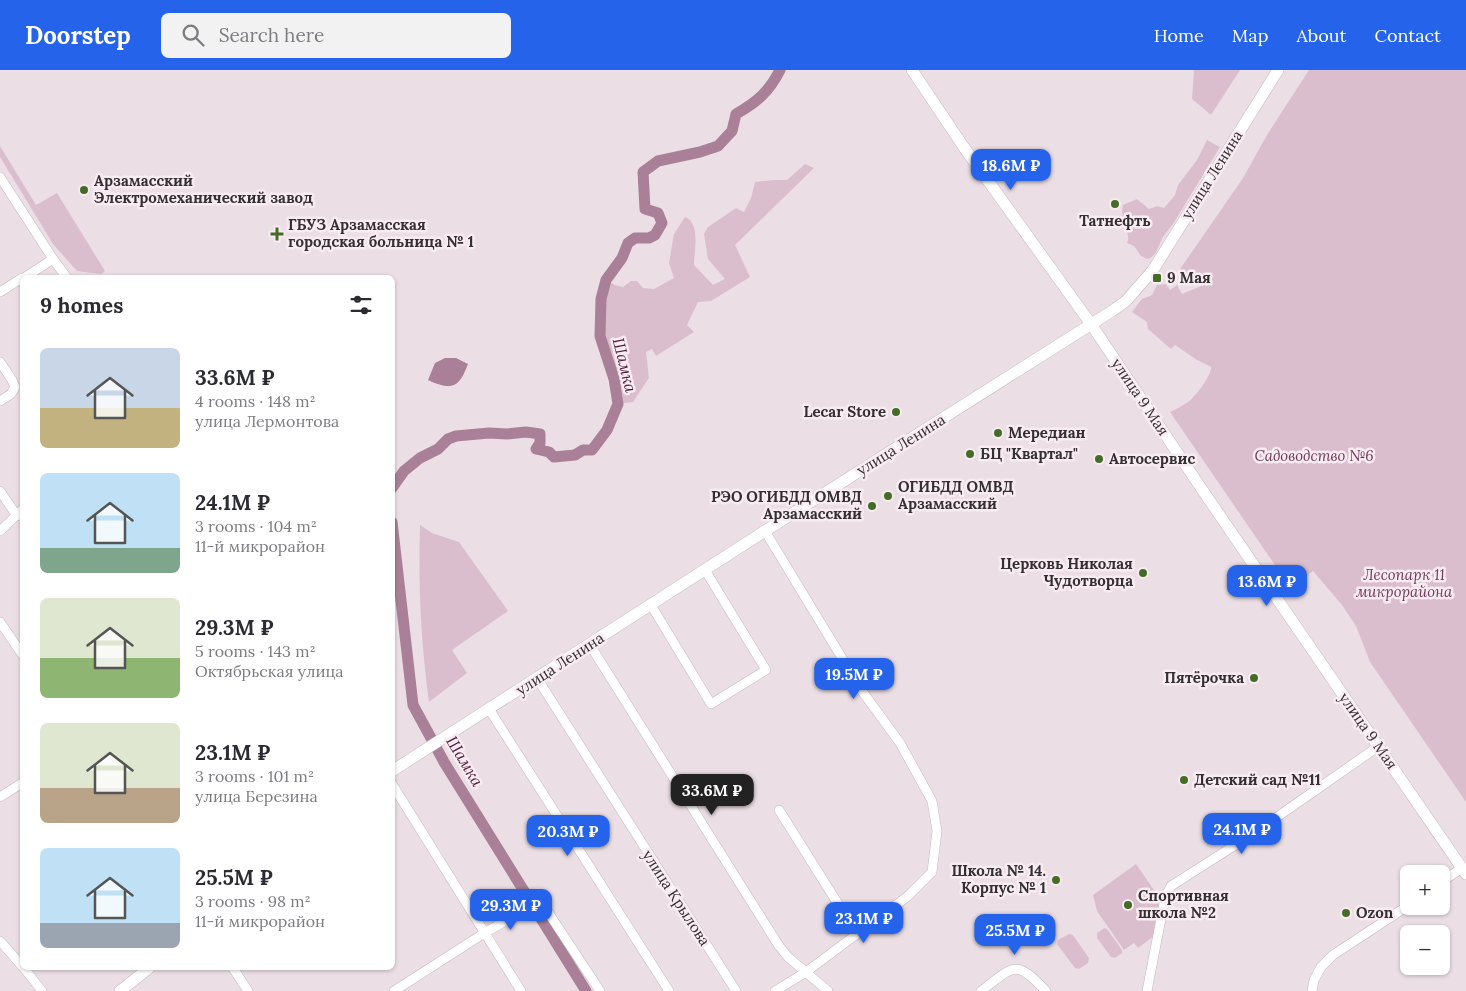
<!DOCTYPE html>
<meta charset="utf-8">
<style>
:root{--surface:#fff;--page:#f2f2f3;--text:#2b2b33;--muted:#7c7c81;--accent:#2563eb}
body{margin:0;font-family:Lora,serif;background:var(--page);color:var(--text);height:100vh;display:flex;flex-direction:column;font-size:19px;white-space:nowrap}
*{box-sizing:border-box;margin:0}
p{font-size:16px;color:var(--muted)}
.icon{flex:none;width:28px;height:28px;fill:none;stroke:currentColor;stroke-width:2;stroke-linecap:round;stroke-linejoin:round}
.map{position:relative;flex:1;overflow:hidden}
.details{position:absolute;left:20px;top:205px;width:375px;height:695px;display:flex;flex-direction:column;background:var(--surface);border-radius:8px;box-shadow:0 1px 4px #0004}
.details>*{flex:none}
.tools{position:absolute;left:1400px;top:795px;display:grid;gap:10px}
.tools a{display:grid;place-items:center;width:50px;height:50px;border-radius:8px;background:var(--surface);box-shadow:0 1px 4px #0004;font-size:25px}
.price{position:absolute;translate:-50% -42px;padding:0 11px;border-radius:10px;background:var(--accent);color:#fff;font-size:16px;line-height:32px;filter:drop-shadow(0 1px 2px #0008)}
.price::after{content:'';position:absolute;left:50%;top:30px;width:15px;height:11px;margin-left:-8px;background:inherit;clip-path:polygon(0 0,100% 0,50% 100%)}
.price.on{background:#222;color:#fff}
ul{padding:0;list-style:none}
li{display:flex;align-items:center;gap:15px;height:125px;padding:0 20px}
li span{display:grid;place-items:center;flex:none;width:140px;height:100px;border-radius:8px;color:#555}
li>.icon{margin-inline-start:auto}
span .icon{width:60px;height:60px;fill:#fffc;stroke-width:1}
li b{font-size:21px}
h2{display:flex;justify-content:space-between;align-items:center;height:60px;padding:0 20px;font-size:21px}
header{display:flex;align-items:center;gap:30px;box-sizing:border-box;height:70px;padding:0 25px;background:var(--accent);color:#fff}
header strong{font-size:24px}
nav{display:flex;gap:28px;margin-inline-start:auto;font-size:18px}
.search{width:350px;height:45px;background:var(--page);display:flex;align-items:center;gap:12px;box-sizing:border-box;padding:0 18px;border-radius:8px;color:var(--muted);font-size:19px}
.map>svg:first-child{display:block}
.green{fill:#dbbece}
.water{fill:#aa8098}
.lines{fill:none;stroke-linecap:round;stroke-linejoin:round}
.river{stroke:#aa8098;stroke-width:11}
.minor-casing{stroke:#c4b8be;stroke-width:10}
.major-casing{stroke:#c4b8be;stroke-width:12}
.minor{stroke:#fff;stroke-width:9}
.major{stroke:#fff;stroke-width:11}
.poi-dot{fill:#456c27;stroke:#f8ecf2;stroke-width:2}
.labels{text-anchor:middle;stroke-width:5;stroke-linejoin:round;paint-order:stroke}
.street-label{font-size:15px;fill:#342f31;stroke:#f8ecf2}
.poi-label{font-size:15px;font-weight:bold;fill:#342f31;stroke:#f8ecf2;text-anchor:start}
.park-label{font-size:15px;font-style:italic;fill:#713a5c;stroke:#f8ecf2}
.water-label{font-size:16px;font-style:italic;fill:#511c3e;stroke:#f8ecf2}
</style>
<header>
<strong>Doorstep</strong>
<div class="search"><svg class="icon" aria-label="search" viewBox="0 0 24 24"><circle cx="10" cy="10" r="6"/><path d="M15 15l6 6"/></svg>Search here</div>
<nav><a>Home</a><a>Map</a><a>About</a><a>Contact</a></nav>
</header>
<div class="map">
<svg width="1466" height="921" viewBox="0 0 1466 921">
<rect width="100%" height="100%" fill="#ebdfe5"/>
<!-- green -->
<path class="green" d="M1194,0H1240L1211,45L1192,29Z
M1309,0H1466V732L1370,592L1356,556L1342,535L1313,501L1290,517L1170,342C1176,339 1182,336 1188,332C1195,327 1212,305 1211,297L1197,290L1175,275L1171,279L1148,259L1147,252L1132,242L1142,229L1152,225L1157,215L1166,214L1170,220L1177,215L1182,224L1201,216L1185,211L1178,202L1243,108L1267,65Z
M1207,70L1220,77L1173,154C1170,158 1166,162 1163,167C1158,175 1158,186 1147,189L1141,186L1134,176L1127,173C1132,162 1119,153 1123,135L1137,129L1149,139L1157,136L1164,138L1175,125L1178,115L1197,90Z
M0,76L36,135L57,123L105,201L101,204L77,201L53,174L0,87Z
M805,94L814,98L735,175L750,207L711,231L698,232L687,255L694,262L656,286L652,279L646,282L649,308L633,332L618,334L614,309L600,266L601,229L606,210L615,215L623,217L631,211H637L643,218L654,219L674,208L669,193L674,164L685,147C701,153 694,181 694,195L713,215L725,209L708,189L704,164L708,157L736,138L744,142L751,128L755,112L773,110H787Z
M420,455L432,463L459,472L508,541L452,580L467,603L429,632C421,573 418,515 420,455Z
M1136,794L1161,830L1154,866L1138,878L1134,873L1124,880L1097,841L1093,825Z
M1104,858L1107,859L1122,880V883L1115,888L1111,887L1097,868V863Z
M1069,864L1073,865L1089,888L1088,893L1079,899L1075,898L1057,874L1058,870Z"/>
<!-- water -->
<path class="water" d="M445,288H456L468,294C459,318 452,321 428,310L435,293Z"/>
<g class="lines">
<!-- river -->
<path class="river" d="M392,418L404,401L420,388L438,379L448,369L456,366L489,363L507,364L526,362L540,364V373L536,379L549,382L554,387L575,385L583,380H592L607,360L618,334L614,309L600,266L601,229L606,210L622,188L628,173L635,168H649L655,165L662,153L658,143L645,139L643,102L658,91L700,82L718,76L732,61L736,44C757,32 769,22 780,0
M392,452L413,635L444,692L586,921"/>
<!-- minor casing -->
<g class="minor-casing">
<path id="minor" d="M0,107L53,189L67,208
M24,208L53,189
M0,222L22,208
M0,292L12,310L15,317L11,324L0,331
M0,421L17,446
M0,461L22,440
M765,461L862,621L900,673L932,731L937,761L932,802L908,826L806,902L775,921
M651,535L711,634L766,600L705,500
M0,552L22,584
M590,575L779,876L788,887L828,921
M537,608L736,921
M489,639L669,921
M392,714L521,921
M0,727L22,713
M779,740L857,864
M1441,812L1462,798
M544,824L543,831L544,836L600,921
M0,871L22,896
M24,898L42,921
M233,898L248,921
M394,921L486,862L525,840
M981,921C1014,896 1015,888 1046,921
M1147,921L1165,828L1171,816L1254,763L1379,676
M1312,921L1314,910L1321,897L1333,885L1409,835"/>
</g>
<!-- major casing -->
<g class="major-casing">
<path id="major" d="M912,0L963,76L1091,254L1201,418L1466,804
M392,701L765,461L1112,241L1126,231L1153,200L1278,0
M120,921L149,898"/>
</g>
<!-- minor -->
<use href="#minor" class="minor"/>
<!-- major -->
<use href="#major" class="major"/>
</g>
<!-- markers -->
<g class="poi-dot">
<circle cx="84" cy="120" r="5"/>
<circle cx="1115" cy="134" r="5"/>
<path d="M274.5 156.5h5v5h5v5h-5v5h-5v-5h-5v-5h5z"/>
<rect x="1152" y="203" width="10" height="10" rx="2.5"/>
<circle cx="896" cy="342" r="5"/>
<circle cx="998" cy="363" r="5"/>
<circle cx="970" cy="384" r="5"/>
<circle cx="1099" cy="389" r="5"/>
<circle cx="888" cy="426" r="5"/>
<circle cx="872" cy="436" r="5"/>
<circle cx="1143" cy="503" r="5"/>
<circle cx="1254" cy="608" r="5"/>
<circle cx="1184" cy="710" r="5"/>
<circle cx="1056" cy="810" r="5"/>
<circle cx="1128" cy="835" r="5"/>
<circle cx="1346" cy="843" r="5"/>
</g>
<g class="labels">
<!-- street labels -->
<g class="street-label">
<text transform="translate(1212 105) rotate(-58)" y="5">улица Ленина</text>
<text transform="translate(1140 327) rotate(56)" y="5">улица 9 Мая</text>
<text transform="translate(901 375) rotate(-32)" y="5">улица Ленина</text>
<text transform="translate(560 594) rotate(-33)" y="5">улица Ленина</text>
<text transform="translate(1368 661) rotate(55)" y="5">улица 9 Мая</text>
<text transform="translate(676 828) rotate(57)" y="5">улица Крылова</text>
</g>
<!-- poi labels -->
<g class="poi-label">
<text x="94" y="116">Арзамасский<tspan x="94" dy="17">Электромеханический завод</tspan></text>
<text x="1115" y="156" text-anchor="middle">Татнефть</text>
<text x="288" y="160">ГБУЗ Арзамасская<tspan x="288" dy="17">городская больница № 1</tspan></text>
<text x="1167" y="213">9 Мая</text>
<text x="886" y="347" text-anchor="end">Lecar Store</text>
<text x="1008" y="368">Мередиан</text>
<text x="980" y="389">БЦ "Квартал"</text>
<text x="1109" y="394">Автосервис</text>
<text x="898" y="422">ОГИБДД ОМВД<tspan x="898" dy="17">Арзамасский</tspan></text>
<text x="862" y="432" text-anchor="end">РЭО ОГИБДД ОМВД<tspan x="862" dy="17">Арзамасский</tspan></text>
<text x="1133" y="499" text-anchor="end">Церковь Николая<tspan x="1133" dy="17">Чудотворца</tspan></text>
<text x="1244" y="613" text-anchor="end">Пятёрочка</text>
<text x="1194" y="715">Детский сад №11</text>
<text x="1046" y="806" text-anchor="end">Школа № 14.<tspan x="1046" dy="17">Корпус № 1</tspan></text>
<text x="1138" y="831">Спортивная<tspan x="1138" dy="17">школа №2</tspan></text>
<text x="1356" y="848">Ozon</text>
</g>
<!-- park labels -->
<g class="park-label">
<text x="1314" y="391">Садоводство №6</text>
<text x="1404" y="510">Лесопарк 11<tspan x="1404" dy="17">микрорайона</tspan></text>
</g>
<!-- water labels -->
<g class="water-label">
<text transform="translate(625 295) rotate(76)" y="6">Шамка</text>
<text transform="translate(465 691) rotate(59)" y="6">Шамка</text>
</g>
</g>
</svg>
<div class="tools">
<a>+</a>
<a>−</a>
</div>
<b class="price" style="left:1011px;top:121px">18.6M ₽</b>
<b class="price" style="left:1267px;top:537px">13.6M ₽</b>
<b class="price" style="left:854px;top:630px">19.5M ₽</b>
<b class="price on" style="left:712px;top:746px">33.6M ₽</b>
<b class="price" style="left:1242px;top:785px">24.1M ₽</b>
<b class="price" style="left:568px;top:787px">20.3M ₽</b>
<b class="price" style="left:511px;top:861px">29.3M ₽</b>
<b class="price" style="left:864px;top:874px">23.1M ₽</b>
<b class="price" style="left:1015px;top:886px">25.5M ₽</b>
<section class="details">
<h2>9 homes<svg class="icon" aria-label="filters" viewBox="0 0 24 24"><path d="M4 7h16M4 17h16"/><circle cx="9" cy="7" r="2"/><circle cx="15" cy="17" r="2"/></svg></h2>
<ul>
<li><span style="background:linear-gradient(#c9d6e8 60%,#c2b280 0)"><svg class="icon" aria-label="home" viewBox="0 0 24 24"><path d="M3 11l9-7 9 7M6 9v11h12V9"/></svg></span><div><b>33.6M ₽</b><p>4 rooms · 148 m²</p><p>улица Лермонтова</p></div></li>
<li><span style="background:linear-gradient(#bfe0f5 75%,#7fa58c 0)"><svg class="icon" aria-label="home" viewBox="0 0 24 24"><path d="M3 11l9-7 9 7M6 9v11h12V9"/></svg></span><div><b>24.1M ₽</b><p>3 rooms · 104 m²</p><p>11-й микрорайон</p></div></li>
<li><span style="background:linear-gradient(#dfe7d0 60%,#8fb573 0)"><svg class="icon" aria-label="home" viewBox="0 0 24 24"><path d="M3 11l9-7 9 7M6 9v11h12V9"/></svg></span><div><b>29.3M ₽</b><p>5 rooms · 143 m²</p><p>Октябрьская улица</p></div></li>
<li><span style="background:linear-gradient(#dfe7d0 65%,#b9a48a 0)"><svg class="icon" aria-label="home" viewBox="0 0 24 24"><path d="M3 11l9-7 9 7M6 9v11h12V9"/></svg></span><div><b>23.1M ₽</b><p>3 rooms · 101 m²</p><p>улица Березина</p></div></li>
<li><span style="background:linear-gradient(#bfe0f5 75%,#9aa5b1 0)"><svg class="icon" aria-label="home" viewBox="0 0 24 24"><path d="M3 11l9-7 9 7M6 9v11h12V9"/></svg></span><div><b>25.5M ₽</b><p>3 rooms · 98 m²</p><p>11-й микрорайон</p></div></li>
</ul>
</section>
</div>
